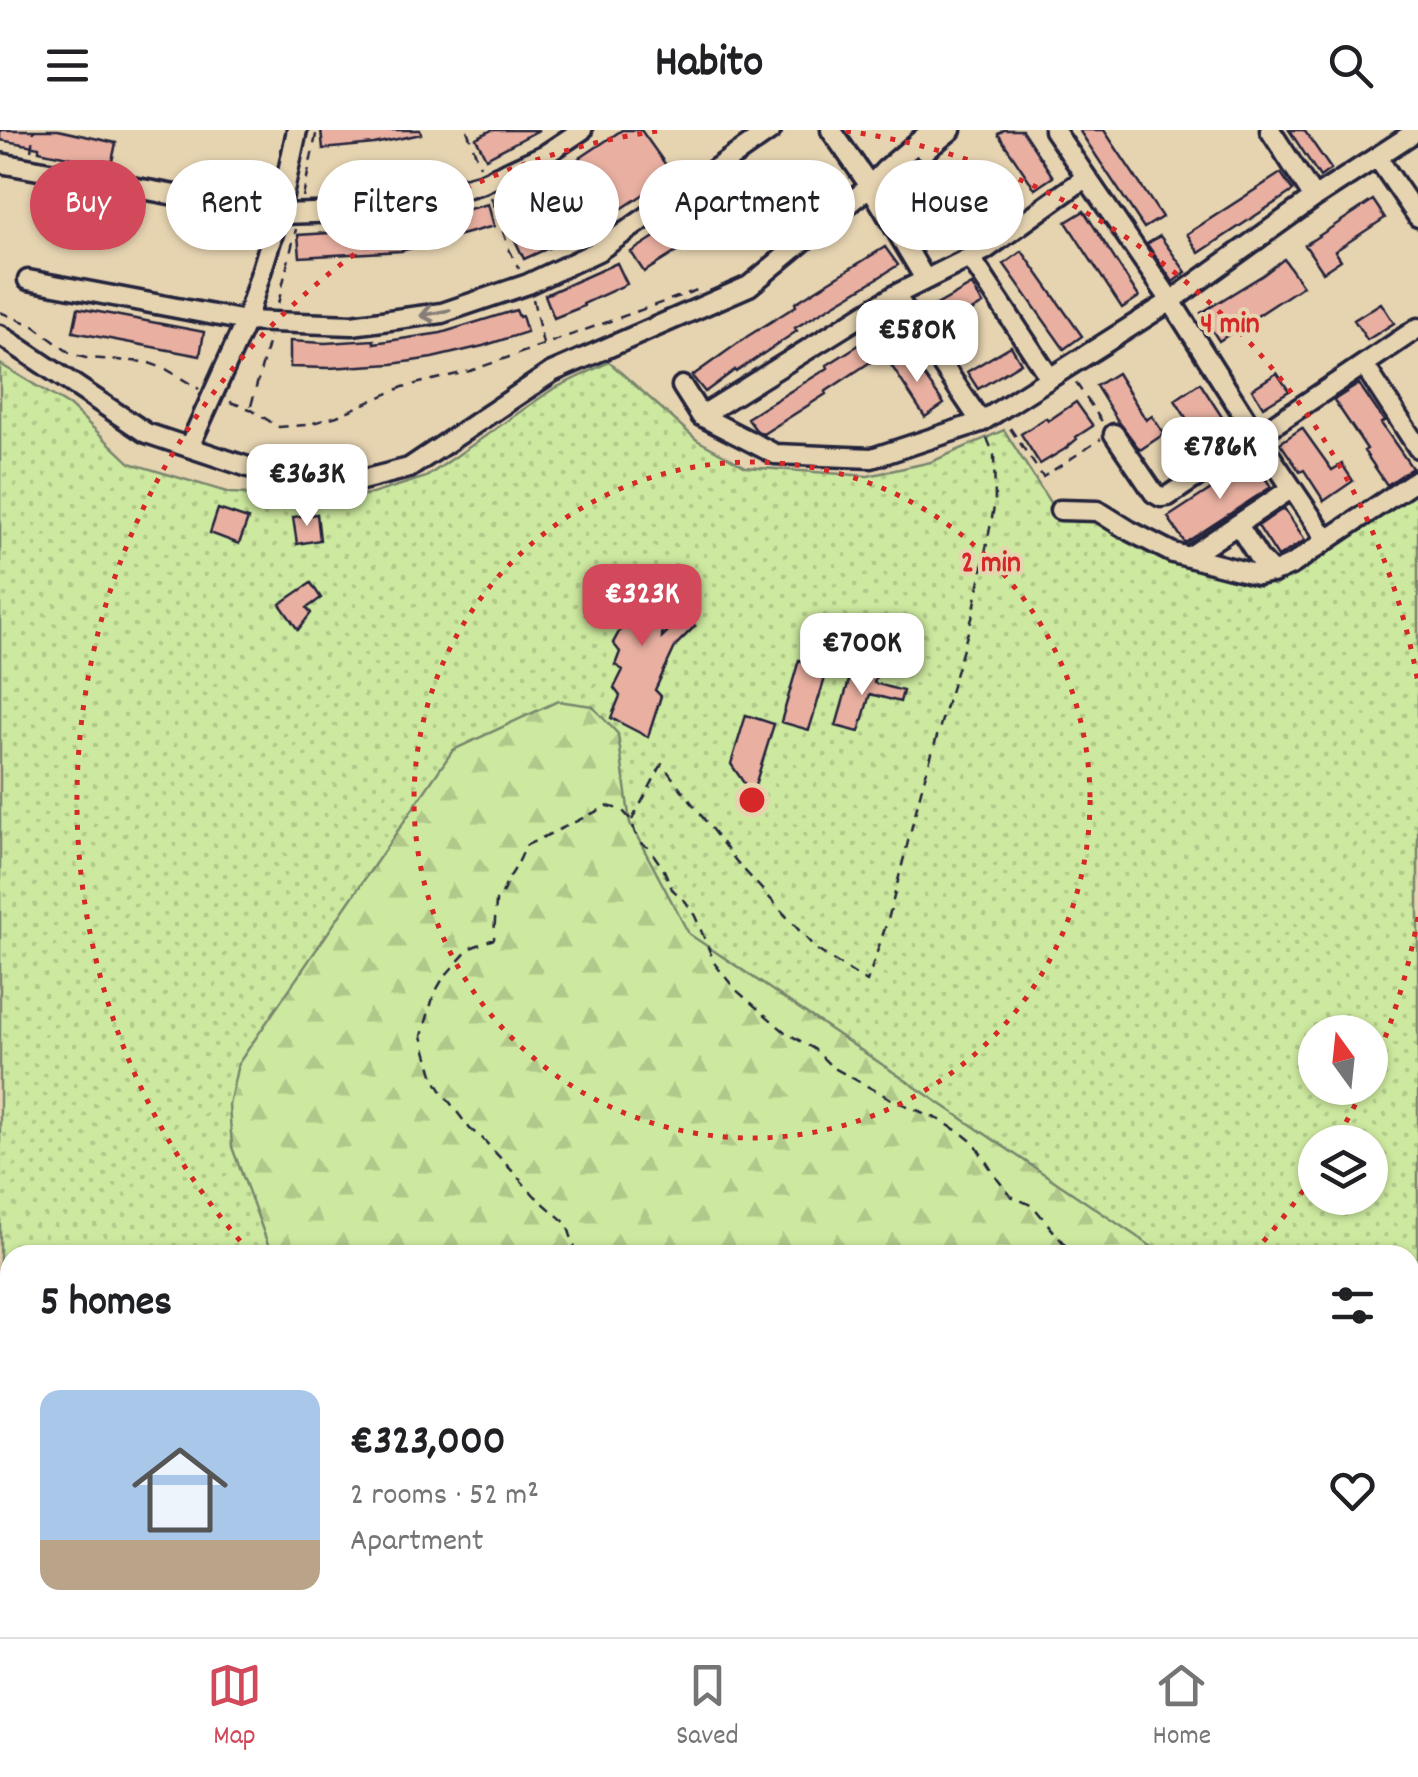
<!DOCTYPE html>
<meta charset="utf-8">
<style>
:root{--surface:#fff;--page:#f6f6f6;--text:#202124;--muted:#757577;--line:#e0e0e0;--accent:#d1495b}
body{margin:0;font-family:Dekko,sans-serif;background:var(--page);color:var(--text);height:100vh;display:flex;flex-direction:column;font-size:38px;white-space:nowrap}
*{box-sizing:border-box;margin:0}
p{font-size:32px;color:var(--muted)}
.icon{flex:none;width:55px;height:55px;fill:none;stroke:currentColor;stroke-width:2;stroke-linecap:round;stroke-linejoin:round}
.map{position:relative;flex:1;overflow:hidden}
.details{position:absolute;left:0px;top:1115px;width:1420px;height:392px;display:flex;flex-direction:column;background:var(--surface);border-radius:30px 30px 0 0;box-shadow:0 2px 8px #0004}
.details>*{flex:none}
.guide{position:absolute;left:30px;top:30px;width:1360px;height:90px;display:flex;gap:20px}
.needle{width:65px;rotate:345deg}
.tools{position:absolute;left:1298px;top:885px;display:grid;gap:20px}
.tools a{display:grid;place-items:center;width:90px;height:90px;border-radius:50%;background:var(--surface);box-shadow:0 2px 8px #0004;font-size:50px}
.price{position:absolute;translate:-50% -85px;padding:0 22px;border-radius:20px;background:#fff;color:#222;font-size:32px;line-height:65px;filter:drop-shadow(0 2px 5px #0008)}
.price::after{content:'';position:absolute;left:50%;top:60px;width:30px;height:22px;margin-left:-15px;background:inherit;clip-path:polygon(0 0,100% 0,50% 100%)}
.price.current{background:var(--accent);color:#fff}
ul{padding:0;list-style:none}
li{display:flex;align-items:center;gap:30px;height:250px;padding:0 40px}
li span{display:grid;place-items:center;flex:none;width:280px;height:200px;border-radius:20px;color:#555}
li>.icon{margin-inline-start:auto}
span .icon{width:120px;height:120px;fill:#fffc;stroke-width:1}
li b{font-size:42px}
h2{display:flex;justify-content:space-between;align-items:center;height:120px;padding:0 40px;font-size:42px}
.chip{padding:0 35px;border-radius:45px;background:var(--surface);box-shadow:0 2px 8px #0004;font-size:35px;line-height:90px}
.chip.current{background:var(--accent);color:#fff}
header{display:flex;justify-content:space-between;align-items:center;height:130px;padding:0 40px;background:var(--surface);font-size:45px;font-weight:700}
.menu{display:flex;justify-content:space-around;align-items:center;height:140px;border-top:2px solid var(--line);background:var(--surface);font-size:28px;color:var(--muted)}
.menu a{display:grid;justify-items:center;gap:5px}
.menu .current{color:var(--accent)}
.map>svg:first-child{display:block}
.green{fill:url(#green-dots);stroke:#78866d;stroke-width:2.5;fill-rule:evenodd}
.forest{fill:url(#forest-firs);stroke:#78866d;stroke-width:2.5}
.building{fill:#e9b0a1;stroke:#22223b;stroke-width:2.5}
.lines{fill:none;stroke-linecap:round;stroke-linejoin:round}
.minor-casing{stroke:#22223b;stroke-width:25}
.path{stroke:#22223b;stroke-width:2.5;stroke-dasharray:10 8;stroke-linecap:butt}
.minor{stroke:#e6d4b1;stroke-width:18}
.oneway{stroke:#847b76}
.ring{fill:none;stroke:#d62828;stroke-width:5;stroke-dasharray:5 10}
.centre{fill:#d62828;stroke:#e6d4b1;stroke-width:5}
.ring-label{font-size:30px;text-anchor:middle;font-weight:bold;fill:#d62828;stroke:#e6d4b1;stroke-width:8;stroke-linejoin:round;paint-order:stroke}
</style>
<header><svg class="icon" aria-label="menu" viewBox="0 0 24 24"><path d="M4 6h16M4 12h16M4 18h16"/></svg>Habito<svg class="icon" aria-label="search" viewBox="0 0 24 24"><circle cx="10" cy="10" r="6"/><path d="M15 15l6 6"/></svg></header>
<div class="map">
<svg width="1418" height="1507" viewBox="0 0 1418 1507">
<defs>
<pattern id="green-dots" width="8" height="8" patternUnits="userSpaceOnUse" patternTransform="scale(2.5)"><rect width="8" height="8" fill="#cde99f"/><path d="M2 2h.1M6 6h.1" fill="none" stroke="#b0c88a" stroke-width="1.8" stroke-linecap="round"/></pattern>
<pattern id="forest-firs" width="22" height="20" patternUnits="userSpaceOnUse" patternTransform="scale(2.5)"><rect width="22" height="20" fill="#cde99f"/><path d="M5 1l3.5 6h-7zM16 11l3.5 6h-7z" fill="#b0c88a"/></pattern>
</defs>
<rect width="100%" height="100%" fill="#e6d4b1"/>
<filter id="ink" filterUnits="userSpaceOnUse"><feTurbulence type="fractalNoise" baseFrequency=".01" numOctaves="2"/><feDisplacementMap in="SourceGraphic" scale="20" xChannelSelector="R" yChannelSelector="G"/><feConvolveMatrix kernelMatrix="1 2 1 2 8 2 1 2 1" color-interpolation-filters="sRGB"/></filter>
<g filter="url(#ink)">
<!-- green -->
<path class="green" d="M609,232L697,310L746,337L868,346L931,332L1004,300L1056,382L1104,383L1172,424L1272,445L1418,358V1507H0V234L70,276L130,333L230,363L320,368L372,364L426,347L553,259ZM1315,902H1370V958H1315ZM1315,1012H1370V1068H1315ZM10,1125H1410V1498H10Z"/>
<!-- forest -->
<path class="forest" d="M558,571L592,576L618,604L630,693L689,804L1164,1125H272L232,1017L229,975L238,934L453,620Z
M1418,1206V1507H0V1426L10,1424V1498H1410V1207Z"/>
<!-- building -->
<path class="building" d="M0,0H58L116,13L111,36L39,21V17L0,10Z
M321,0H420L421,4L374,14L323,19Z
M492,0H539L486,28L476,8Z
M622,0H641L673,45L609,87L607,84L597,89L599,94L591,99L524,129L515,110L596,73L595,71L601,68L590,51L513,89L503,68L577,30Z
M1004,0H1022L1053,47L1035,59L998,4Z
M1079,0H1104L1162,87L1144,98Z
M1289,0H1304L1331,39L1320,47Z
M1281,43L1293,61L1199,123L1187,104Z
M991,45L1003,63L923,114L912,96Z
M731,48L758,89L739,101L713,60Z
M1373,70L1385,88L1335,121L1341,130L1323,142L1305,115Z
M488,74L494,96L401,121L300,127L298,105L393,99Z
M698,79L712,100L644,142L631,122Z
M1084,81L1139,167L1122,178L1066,92Z
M1160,106L1186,142L1173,152L1147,114Z
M885,117L898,135L878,148L795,198L797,201L736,242L735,240L705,262L692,246L748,206L796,176L795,173Z
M1022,121L1082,206L1064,219L1004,134Z
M1284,129L1303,156L1219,211L1201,183L1263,145Z
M617,133L627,154L583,174L584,176L554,188L545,165Z
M972,155L983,174L938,201L926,181Z
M1381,173L1394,193L1367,210L1354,190Z
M78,178L204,202L200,226L73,202Z
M516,180L519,187L522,186L527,202L483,216L432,228L392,234L329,238L290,237V211L325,213L374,210V213L441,203Z
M873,206L884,223L825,262L826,264L763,304L756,300L747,288L828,238L827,235Z
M1011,216L1021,233L978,259L967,242Z
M909,224L944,274L925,287L891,235Z
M1117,243L1146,290L1152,286L1164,304L1140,320L1116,288L1096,256Z
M1277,243L1289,261L1263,277L1252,259Z
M1200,253L1231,301L1205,318L1175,270Z
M1359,254L1384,291L1381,293L1412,338L1387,355L1364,321L1367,319L1334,270Z
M1076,272L1093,296L1076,307L1077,309L1065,319L1040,334L1021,304L1046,288L1048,291Z
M1302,298L1332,340L1342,334L1353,351L1324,371L1304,340L1300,342L1280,313Z
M1254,331L1271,357L1185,413L1168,387Z
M1284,378L1305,410L1278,427L1258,396Z
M218,379L248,389L239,414L210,403Z
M317,384L320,410L297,414L293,387Z
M619,445L665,446L662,507L683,486L695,496L676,515L655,560L661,566L648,607L611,588L620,566L614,558L623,540L615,535L620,522L613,513L620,500L614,495L612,472L622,470Z
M311,453L321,468L307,478L311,483L298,500L280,474Z
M799,530L828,538L809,600L781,592Z
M853,536L877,543L874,553L903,561L900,572L870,564L859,602L836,596Z
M746,585L774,594L752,665L731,634Z"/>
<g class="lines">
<!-- minor casing -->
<g class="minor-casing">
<path id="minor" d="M831,0L870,56L925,149
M1054,0L1171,171L1256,305L1327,410L1418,349
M1270,0L1314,68
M925,21L951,0
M1377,27L1418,87
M0,33L279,84L384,81L483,53L546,24L582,0
M970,127L1050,248
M28,150L246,191L352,195L442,183L528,154L598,121L771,0
M895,165L981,292
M0,205L146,303L248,337L354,352L409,338L552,242L749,156L870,56L886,39L932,0
M1364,235L1418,318
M682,256L701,286
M701,286L775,324L872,328L981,292L1171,171L1314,68L1418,0
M701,286L895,165L985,120L1085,48
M1114,304L1154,363L1161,367L1168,366L1418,198
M189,317L246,191L279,84L297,0
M1060,380L1098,381L1130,401L1173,423L1258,445L1280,440L1293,434L1327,410
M1238,395L1259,428L1273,443
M1189,427L1292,358"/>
</g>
<!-- path -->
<path class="path" d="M467,0L480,36
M31,21L34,0
M303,67L317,0
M491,67L509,119L519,139
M533,169L543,214
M278,174L296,99
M0,182L34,196L71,224L86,228L146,232L166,239L199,259
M1076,253L1103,293
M230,272L250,279L279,297L306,295L337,286L403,257L470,241L697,160
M251,276L270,206
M1010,298L1043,347L1101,309
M632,690L662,634L736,731L817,820L867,852L889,786L922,657L973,485L995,372L994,325L987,308
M577,1125L567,1094L535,1066L482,1008L470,999L442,962L434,948L422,906L434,864L444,847L470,818L494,809L496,771C504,763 504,757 509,748C516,737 521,729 525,716L608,676L622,680L632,691L635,703L642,714L649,718L664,740L672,759L686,772L695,786L715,834L735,859L785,902L814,919L832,937L891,969L940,990L964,1005L974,1013L998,1050L1011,1066L1033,1076L1065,1115L1087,1125
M1410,1343L1418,1345
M1410,1371L1418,1368
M1404,1498L1407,1507
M361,1507L367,1498
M614,1507L664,1498"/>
<!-- minor -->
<use href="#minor" class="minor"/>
</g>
<!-- one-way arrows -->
<defs><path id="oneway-shaft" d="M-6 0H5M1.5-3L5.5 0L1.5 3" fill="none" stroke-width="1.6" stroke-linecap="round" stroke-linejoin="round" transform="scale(2.5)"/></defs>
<use class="oneway" href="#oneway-shaft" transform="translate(435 183) rotate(169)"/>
</g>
<!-- distance rings -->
<g class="ring">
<circle cx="752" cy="670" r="338"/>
<path d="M1418 787A676 676 0 0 1 1372 940M1362 961A676 676 0 0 1 1337 1008M1312 1048A676 676 0 0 1 1254 1122M250 1122A676 676 0 0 1 658 1M846 1A676 676 0 0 1 1418 553"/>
</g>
<circle cx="752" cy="670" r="15" class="centre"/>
<g class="ring-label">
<text x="1230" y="202">4 min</text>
<text x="991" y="441">2 min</text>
</g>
</svg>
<div class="tools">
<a><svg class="needle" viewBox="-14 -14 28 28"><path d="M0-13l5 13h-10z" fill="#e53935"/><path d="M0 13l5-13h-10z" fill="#757577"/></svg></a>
<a><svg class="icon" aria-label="layers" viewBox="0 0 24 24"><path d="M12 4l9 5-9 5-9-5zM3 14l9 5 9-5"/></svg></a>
</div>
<b class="price" style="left:917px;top:255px">€580K</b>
<b class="price" style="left:1220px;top:372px">€786K</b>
<b class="price" style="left:307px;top:399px">€363K</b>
<b class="price current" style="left:642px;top:519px">€323K</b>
<b class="price" style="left:862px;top:568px">€700K</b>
<div class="guide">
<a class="chip current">Buy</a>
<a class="chip">Rent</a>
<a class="chip">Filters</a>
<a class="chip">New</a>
<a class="chip">Apartment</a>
<a class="chip">House</a>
</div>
<section class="details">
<h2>5 homes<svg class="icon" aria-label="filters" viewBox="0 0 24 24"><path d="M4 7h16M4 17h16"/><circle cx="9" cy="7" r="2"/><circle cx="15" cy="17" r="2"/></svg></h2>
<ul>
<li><span style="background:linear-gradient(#a9c7e8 75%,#b9a48a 0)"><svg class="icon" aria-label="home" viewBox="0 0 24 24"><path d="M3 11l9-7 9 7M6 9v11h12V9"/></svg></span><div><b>€323,000</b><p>2 rooms · 52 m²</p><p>Apartment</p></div><svg class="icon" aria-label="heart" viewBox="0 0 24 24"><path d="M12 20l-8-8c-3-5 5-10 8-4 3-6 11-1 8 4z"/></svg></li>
</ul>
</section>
</div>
<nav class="menu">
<a class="current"><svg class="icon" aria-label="map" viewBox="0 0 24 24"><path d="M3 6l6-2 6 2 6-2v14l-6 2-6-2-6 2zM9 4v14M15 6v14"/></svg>Map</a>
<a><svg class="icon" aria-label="saved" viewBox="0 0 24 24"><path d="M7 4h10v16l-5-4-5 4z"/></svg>Saved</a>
<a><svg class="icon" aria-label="home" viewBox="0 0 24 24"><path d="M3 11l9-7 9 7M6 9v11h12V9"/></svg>Home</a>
</nav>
